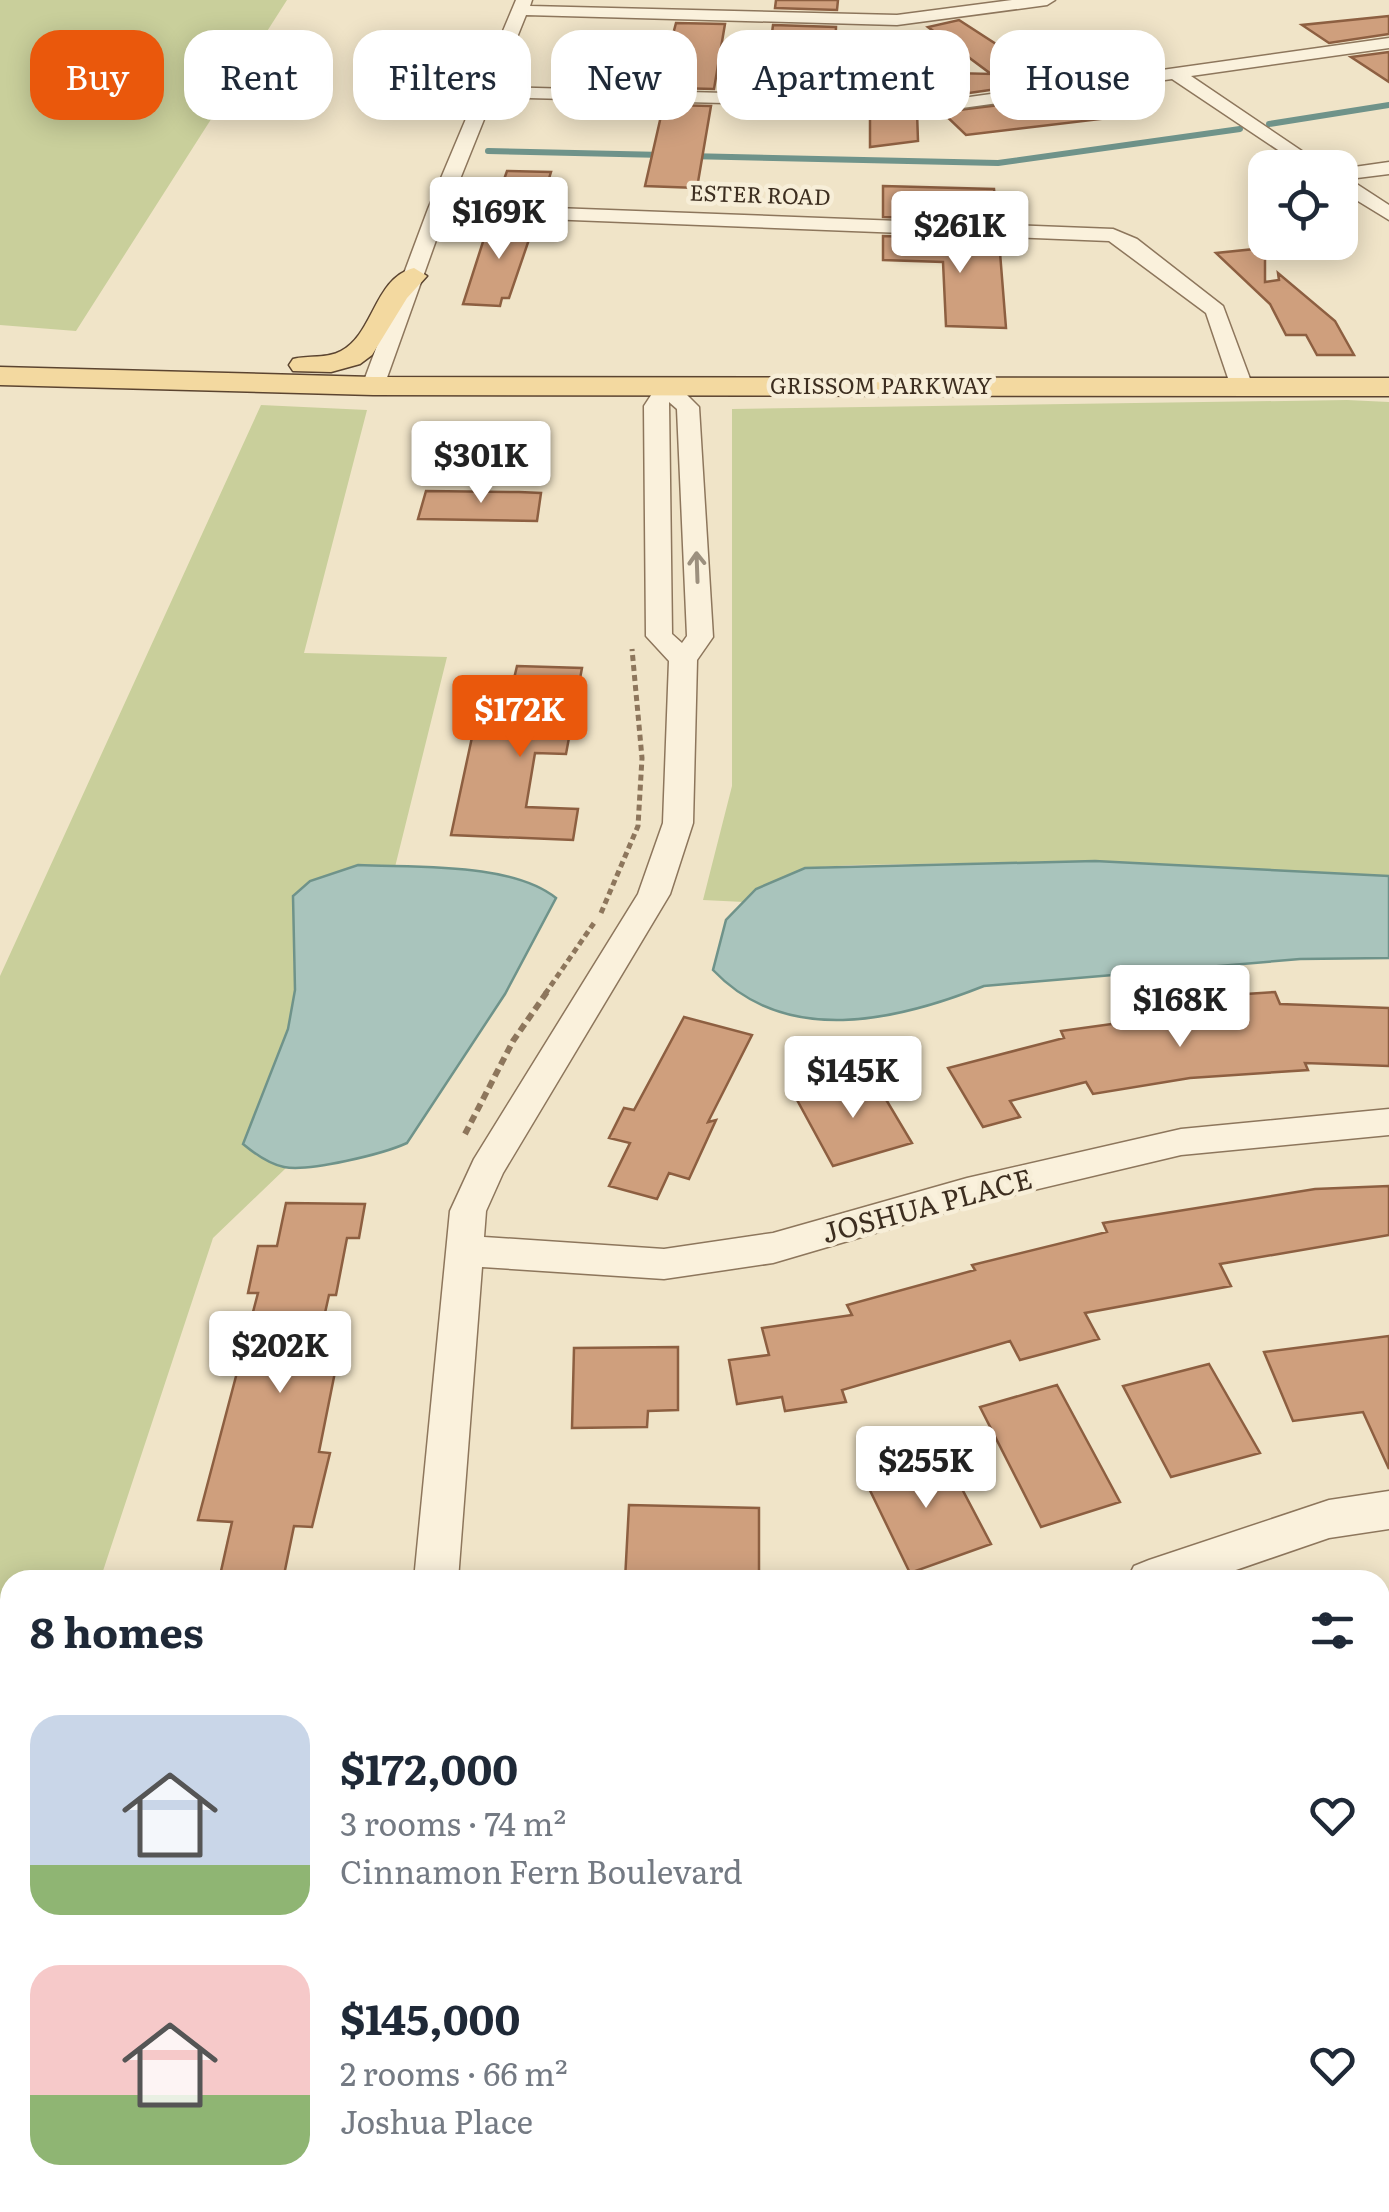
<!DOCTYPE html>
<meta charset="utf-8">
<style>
:root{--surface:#fff;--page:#f2f2f3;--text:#1f2937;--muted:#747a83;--accent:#ea580c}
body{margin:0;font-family:Literata,serif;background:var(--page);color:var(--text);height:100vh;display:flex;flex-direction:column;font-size:38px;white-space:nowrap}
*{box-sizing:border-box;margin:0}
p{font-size:32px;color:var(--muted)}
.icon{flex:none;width:55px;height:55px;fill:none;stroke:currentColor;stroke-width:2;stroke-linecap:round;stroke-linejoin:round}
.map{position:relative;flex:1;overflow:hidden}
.details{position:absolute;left:0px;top:1570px;width:1390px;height:642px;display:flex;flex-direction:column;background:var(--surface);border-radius:30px 30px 0 0;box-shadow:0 5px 25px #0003}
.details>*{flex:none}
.banner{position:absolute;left:30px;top:30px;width:1330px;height:90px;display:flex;gap:20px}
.fabs{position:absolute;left:1248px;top:150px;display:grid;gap:20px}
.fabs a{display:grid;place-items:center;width:110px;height:110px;border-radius:20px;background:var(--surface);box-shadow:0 5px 25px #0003;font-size:50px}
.price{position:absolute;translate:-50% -85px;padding:0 22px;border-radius:10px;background:#fff;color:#222;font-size:32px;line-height:65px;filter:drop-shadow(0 2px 5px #0008)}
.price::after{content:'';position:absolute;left:50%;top:60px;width:30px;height:22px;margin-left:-15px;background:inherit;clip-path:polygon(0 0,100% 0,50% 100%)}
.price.active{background:var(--accent);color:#fff}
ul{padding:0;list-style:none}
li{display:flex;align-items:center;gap:30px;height:250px;padding:0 30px}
li span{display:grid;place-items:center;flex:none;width:280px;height:200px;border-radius:30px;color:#555}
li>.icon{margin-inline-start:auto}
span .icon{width:120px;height:120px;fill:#fffc;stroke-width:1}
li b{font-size:42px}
h2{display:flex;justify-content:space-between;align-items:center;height:120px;padding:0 30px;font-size:42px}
.chip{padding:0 35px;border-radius:30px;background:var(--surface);box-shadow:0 5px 25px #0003;font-size:35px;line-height:90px}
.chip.active{background:var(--accent);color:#fff}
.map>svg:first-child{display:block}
.green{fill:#c9cf9b}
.water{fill:#a9c4bc;stroke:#6f938a;stroke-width:2.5}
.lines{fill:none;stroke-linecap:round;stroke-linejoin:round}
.stream{stroke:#6f938a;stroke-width:6}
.building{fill:#cf9f7d;stroke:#8d5f41;stroke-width:2.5}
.minor-casing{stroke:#8d765c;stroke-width:3}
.major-casing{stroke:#5b4430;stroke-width:3}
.path-far1{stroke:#8d765c;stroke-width:5;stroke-dasharray:6 4;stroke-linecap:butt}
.path{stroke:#8d765c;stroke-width:6;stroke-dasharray:8 5;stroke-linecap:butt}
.minor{fill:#faf1dc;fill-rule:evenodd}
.major{fill:#f3d9a0;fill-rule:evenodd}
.oneway{stroke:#9c907e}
.labels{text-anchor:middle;stroke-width:9;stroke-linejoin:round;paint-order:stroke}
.far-street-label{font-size:22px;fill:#3d2e20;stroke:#f7eed8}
.street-label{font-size:28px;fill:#3d2e20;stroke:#f7eed8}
</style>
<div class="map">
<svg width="1389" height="2212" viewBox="0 0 1389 2212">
<rect width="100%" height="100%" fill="#f0e4c8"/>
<!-- green -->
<path class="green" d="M0,0H287L76,331L0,325Z
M1347,400L1389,402V876L1095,861L852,865L805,868L756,889L744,902L703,900L732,786V409Z
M261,405L367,410L304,653L447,657L395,867L358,865L310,881L293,946L295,990L288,1029L243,1144L257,1156L286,1168L213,1238L100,1580H10V1860L0,1891V976Z
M1389,2047V2212H1126L1133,2202H1380V2049Z"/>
<!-- water -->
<path class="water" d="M1095,861L1389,876V958L1300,959L984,986C896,1021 786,1047 713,970L726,920L756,889L805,868Z
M358,865C415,868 511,862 556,898L505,994L407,1143C383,1154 309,1172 284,1167C269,1164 255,1154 243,1144L288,1029L295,990L293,896L310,881Z
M1389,1877V2047L1380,2049V1881Z
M810,2202H1133V2203L1126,2212H808Z"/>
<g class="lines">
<!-- stream -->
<path class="stream" d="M1269,124L1389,105
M488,151L664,155
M687,156L998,163L1240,129"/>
</g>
<!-- building -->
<path class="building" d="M776,0H838L837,10L775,8Z
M1389,16V34L1329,43L1302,25Z
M959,20L1053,81L955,95L923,94L916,88V94L871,93V71L991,74L928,27Z
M676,23L725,24L714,89L673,88L682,43L671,42Z
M773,25L836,27L834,82L766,80Z
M1389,52V82L1351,57Z
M1075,96L1109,118L966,135L942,112Z
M669,105L711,106L697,188L645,186L661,116H667Z
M870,111L917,112L918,141L870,147Z
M507,171L551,172L541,204L496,202Z
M883,186L994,189L997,221L883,217Z
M490,220L535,222L509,298H502L500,306L463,304Z
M883,236L999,240L1006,328L946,326L943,262L883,260Z
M1265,248V282L1279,280L1278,273L1335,321L1354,355H1317L1306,335H1286L1270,304L1216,253Z
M426,491L519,492L541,493L537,521L418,519Z
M517,666L582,668L566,754L535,753L526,807L578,809L573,840L451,835L474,728L502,729Z
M1275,992L1280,1004L1389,1008V1066L1305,1063L1308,1070L1190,1078L1093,1094L1086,1082L1010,1101L1020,1117L983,1127L948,1068L1064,1038L1061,1031L1206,1011L1201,997Z
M684,1017L752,1035L708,1122L716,1120L689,1179L669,1173L657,1199L609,1186L630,1143L609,1138L624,1108L634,1110Z
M872,1076L912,1143L833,1166L796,1098Z
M1389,1186V1235L1220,1264L1231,1286L1085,1313L1099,1339L1020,1360L1010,1341L842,1390L846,1402L785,1411L782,1397L737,1404L729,1360L769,1355L762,1328L852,1315L847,1305L975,1270L972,1265L1107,1232L1103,1223L1315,1189Z
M286,1203L365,1204L359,1238H347L336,1295H329L312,1371L335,1372L319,1452L330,1453L312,1527L294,1526L283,1580H219L232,1522L198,1520L258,1293H248L258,1246H277Z
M1389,1336V1469L1363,1412L1293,1421L1264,1352Z
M678,1347V1410L648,1411L647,1427L572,1428L574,1348Z
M1209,1364L1260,1453L1171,1477L1123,1386Z
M1057,1385L1120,1502L1041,1527L980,1407Z
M941,1449L991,1544L910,1573L863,1476Z
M629,1505L759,1508V1580H625Z"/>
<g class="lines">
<!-- minor casing -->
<g class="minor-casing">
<path id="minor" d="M516,0H532L530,6L897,15L1012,0H1055L1047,5L897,25L526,15L497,87L955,99L1389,38V48L1191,76L1327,168H1305L1172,79L955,109L493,97L450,204L1113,229L1137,239L1223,306L1252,384L1249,389H1233L1230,384L1206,313L1109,241L445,215L384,386L373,393L365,391L362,386L428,209Z
M1389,162V174L1349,179L1389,205V220L1340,190V169Z
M667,381L675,383L699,407L713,637L697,660L693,823L670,894L503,1173L486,1211L484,1237L664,1249L773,1233L967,1178L1181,1129L1389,1109V1135L1181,1155L967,1206L773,1263L664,1279L482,1267L458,1580H414L450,1211L474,1159L638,894L663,823L669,661L646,636L644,406L659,383ZM669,402L677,409L687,636L682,643L672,634Z
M1389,1491V1529L1329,1538L1207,1580H1127L1134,1566L1149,1560L1329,1500Z
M360,2202H414L415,2212H361Z"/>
</g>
<!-- major casing -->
<g class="major-casing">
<path id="major" d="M414,268L427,276L407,298L372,355L360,364L331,372L293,371L289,365L293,359C308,355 327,359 341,351C374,334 374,278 414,268Z
M0,367L373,377L1389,378V396L373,395L0,385Z"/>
</g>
<!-- path-far1 -->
<path class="path-far1" d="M601,913L638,826L642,758L632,649
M545,994L594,923"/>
<!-- path -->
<path class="path" d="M465,1134L513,1041L547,992"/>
<!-- minor -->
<use href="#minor" class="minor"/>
<!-- major -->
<use href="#major" class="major"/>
</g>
<!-- one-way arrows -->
<defs><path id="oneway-shaft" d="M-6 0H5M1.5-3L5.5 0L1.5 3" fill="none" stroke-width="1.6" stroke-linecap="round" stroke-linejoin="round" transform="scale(2.5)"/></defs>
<use class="oneway" href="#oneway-shaft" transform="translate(697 567) rotate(-92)"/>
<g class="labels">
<!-- far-street labels -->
<g class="far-street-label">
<text transform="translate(760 195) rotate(2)" y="8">ESTER ROAD</text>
<text x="881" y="394">GRISSOM PARKWAY</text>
</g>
<!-- street labels -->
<g class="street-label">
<text transform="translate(927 1206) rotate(-15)" y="10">JOSHUA PLACE</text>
</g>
</g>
</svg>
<div class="fabs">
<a><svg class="icon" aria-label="locate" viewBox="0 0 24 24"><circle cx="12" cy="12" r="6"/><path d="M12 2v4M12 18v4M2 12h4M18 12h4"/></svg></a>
</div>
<b class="price" style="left:499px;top:262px">$169K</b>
<b class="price" style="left:960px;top:276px">$261K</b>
<b class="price" style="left:481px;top:506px">$301K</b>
<b class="price active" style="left:520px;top:760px">$172K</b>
<b class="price" style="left:1180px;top:1050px">$168K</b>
<b class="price" style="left:853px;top:1121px">$145K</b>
<b class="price" style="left:280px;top:1396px">$202K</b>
<b class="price" style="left:926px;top:1511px">$255K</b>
<div class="banner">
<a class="chip active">Buy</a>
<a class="chip">Rent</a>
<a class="chip">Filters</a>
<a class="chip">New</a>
<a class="chip">Apartment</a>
<a class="chip">House</a>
</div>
<section class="details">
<h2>8 homes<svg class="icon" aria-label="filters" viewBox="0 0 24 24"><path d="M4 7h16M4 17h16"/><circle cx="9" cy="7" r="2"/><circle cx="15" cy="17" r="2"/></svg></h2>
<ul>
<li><span style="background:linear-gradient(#c9d6e8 75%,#8fb573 0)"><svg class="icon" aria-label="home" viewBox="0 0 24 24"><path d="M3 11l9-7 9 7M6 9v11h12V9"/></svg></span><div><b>$172,000</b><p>3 rooms · 74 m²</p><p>Cinnamon Fern Boulevard</p></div><svg class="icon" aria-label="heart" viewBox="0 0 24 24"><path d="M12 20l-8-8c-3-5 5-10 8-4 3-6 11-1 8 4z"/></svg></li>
<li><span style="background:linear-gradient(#f6c9c9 65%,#8fb573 0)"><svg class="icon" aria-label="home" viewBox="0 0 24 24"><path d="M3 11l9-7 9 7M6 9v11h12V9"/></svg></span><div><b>$145,000</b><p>2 rooms · 66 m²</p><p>Joshua Place</p></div><svg class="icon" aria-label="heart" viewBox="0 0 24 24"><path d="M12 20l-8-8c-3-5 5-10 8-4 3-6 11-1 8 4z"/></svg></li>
</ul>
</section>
</div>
